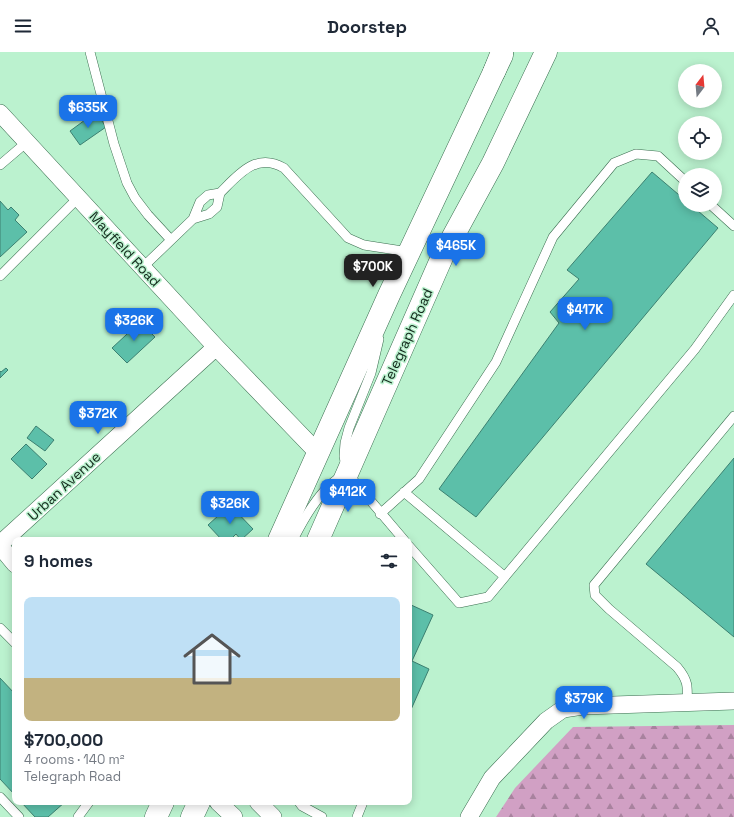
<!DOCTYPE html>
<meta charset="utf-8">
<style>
:root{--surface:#fff;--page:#f2f2f3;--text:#1f2937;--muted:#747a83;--accent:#1a73e8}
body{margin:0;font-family:"Space Grotesk",sans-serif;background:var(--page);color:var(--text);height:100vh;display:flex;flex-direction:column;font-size:15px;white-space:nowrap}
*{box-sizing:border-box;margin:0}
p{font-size:13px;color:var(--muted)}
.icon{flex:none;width:22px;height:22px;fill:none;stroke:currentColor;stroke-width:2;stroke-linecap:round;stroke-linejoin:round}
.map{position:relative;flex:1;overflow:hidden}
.details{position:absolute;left:12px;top:485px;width:400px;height:268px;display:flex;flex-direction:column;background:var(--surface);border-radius:8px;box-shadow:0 2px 10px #0003}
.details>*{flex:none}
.needle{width:26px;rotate:16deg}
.buttons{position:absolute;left:678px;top:12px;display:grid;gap:8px}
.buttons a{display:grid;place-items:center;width:44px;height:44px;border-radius:50%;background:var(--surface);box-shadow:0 2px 10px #0003;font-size:20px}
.price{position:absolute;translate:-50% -34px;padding:0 9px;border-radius:8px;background:var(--accent);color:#fff;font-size:13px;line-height:26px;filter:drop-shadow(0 1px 2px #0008)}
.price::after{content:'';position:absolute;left:50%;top:24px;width:12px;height:9px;margin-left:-6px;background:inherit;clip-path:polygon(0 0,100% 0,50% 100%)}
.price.on{background:#222;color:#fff}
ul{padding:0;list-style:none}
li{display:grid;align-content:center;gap:8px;height:212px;padding:0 12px}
li span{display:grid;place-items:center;height:124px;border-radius:8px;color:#555}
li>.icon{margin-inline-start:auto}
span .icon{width:72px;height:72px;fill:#fffc;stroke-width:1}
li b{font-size:17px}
h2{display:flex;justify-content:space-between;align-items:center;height:48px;padding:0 12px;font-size:17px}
header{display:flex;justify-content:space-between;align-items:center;height:52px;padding:0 12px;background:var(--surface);font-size:18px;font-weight:700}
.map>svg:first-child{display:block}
.forest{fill:url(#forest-firs)}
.building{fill:#5cbfa9;stroke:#3c8071}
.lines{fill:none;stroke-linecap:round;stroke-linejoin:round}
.service-casing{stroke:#3a6d4f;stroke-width:10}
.minor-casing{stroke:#3a6d4f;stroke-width:18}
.secondary-casing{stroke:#3a6d4f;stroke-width:23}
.motorway-casing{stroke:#3a6d4f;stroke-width:23}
.service{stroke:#fff;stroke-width:9}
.minor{stroke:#fff;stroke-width:17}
.secondary{stroke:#fff;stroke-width:22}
.motorway{stroke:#fff;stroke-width:22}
.labels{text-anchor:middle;stroke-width:3;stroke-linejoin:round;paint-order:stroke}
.street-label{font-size:14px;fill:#12281b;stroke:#bbf2cf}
</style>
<header><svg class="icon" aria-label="menu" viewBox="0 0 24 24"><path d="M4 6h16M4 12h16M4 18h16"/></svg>Doorstep<svg class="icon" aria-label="person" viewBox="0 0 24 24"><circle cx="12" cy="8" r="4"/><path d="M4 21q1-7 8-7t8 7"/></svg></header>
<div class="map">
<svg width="734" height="765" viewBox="0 0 734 765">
<defs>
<pattern id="forest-firs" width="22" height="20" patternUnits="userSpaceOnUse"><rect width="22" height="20" fill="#d1a0c4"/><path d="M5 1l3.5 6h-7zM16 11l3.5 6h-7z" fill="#a8829e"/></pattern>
</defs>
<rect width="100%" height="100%" fill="#bbf2cf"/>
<!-- forest -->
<path class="forest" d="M734,673V765H496L515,736L573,675Z"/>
<!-- building -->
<path class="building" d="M96,60L106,75L80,93L70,79Z
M652,120L685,148V153H691L718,176L476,465L439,437L559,271L550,260L579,227L567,218Z
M0,149L8,158L11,155L19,163L15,168L27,180L0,205Z
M140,270L155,285L127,311L112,296Z
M6,316L8,318L0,326V319L1,320Z
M36,374L54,388L45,399L27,386Z
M26,392L47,412L32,427L11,407Z
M734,406V585L646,512Z
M230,453L253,477L241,488L236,482L230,488H222L208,473Z
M409,552L433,563L412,609L429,617L409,662Z
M0,626L15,642V743L0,727Z
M21,750H65L48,765H35Z"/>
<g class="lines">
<!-- service casing -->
<g class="service-casing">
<path id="service" d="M90,0L114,92L127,131L135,146L148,163L171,188
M0,113L27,90
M220,141C239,122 256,100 284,116L348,186L364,193L409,200
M711,153L734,174
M143,215L193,167L200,150L208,143L220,141L217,155L209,162L193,167
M0,224L78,146
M379,287L371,321L349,376L345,391L344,404L347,421L404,488
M404,440L504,524
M380,462L419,427L496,310L553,185L614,111L636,102L658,104L685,129
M293,488C303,468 320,438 339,426
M409,494L459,551L488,545L695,297L734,243
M0,576L15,591
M687,651C688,634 688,628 677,615L609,557L595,543L594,533L734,364
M0,745L19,765
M299,750L302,754L322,765
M78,765L89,750
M357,765L363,750"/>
</g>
<!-- minor casing -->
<g class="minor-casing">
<path id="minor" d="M0,61L216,295L318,401
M0,492L216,295
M0,494L15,512
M218,750L234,765
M258,750L273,765
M469,765L492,726L546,669L563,657L583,654L734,649"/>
</g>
<!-- secondary casing -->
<g class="secondary-casing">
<path id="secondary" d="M279,488L389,243L502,3
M318,488L443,203L493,111L546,0
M156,765L163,750
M192,765L199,750"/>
</g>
<!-- motorway casing -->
<g class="motorway-casing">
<path id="motorway" d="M494,20L502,0"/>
</g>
<!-- service -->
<use href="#service" class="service"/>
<!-- minor -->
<use href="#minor" class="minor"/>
<!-- secondary -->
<use href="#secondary" class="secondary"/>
<!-- motorway -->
<use href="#motorway" class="motorway"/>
</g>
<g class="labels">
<!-- street labels -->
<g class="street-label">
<text transform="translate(125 197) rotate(47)" y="5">Mayfield Road</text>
<text transform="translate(407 285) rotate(-66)" y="5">Telegraph Road</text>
<text transform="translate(64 434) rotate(-43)" y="5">Urban Avenue</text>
</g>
</g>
</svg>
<div class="buttons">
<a><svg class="needle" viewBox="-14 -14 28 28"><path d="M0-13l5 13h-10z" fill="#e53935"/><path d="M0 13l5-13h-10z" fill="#747a83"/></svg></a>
<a><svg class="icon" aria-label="locate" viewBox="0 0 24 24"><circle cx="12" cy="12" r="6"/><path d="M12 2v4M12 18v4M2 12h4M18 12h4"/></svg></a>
<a><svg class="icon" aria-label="layers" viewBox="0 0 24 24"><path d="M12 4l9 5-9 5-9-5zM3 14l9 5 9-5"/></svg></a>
</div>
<b class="price" style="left:88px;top:77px">$635K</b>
<b class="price" style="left:456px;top:215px">$465K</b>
<b class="price on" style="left:373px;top:236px">$700K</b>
<b class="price" style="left:585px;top:279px">$417K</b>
<b class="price" style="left:134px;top:290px">$326K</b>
<b class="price" style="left:98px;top:383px">$372K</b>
<b class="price" style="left:348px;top:461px">$412K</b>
<b class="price" style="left:230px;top:473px">$326K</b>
<b class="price" style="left:584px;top:668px">$379K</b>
<section class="details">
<h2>9 homes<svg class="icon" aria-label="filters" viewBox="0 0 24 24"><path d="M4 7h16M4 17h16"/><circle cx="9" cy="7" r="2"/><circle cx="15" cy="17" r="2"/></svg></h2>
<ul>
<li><span style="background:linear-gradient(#bfe0f5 65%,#c2b280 0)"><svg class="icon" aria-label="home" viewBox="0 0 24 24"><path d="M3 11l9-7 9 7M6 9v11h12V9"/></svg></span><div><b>$700,000</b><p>4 rooms · 140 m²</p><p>Telegraph Road</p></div></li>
</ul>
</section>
</div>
